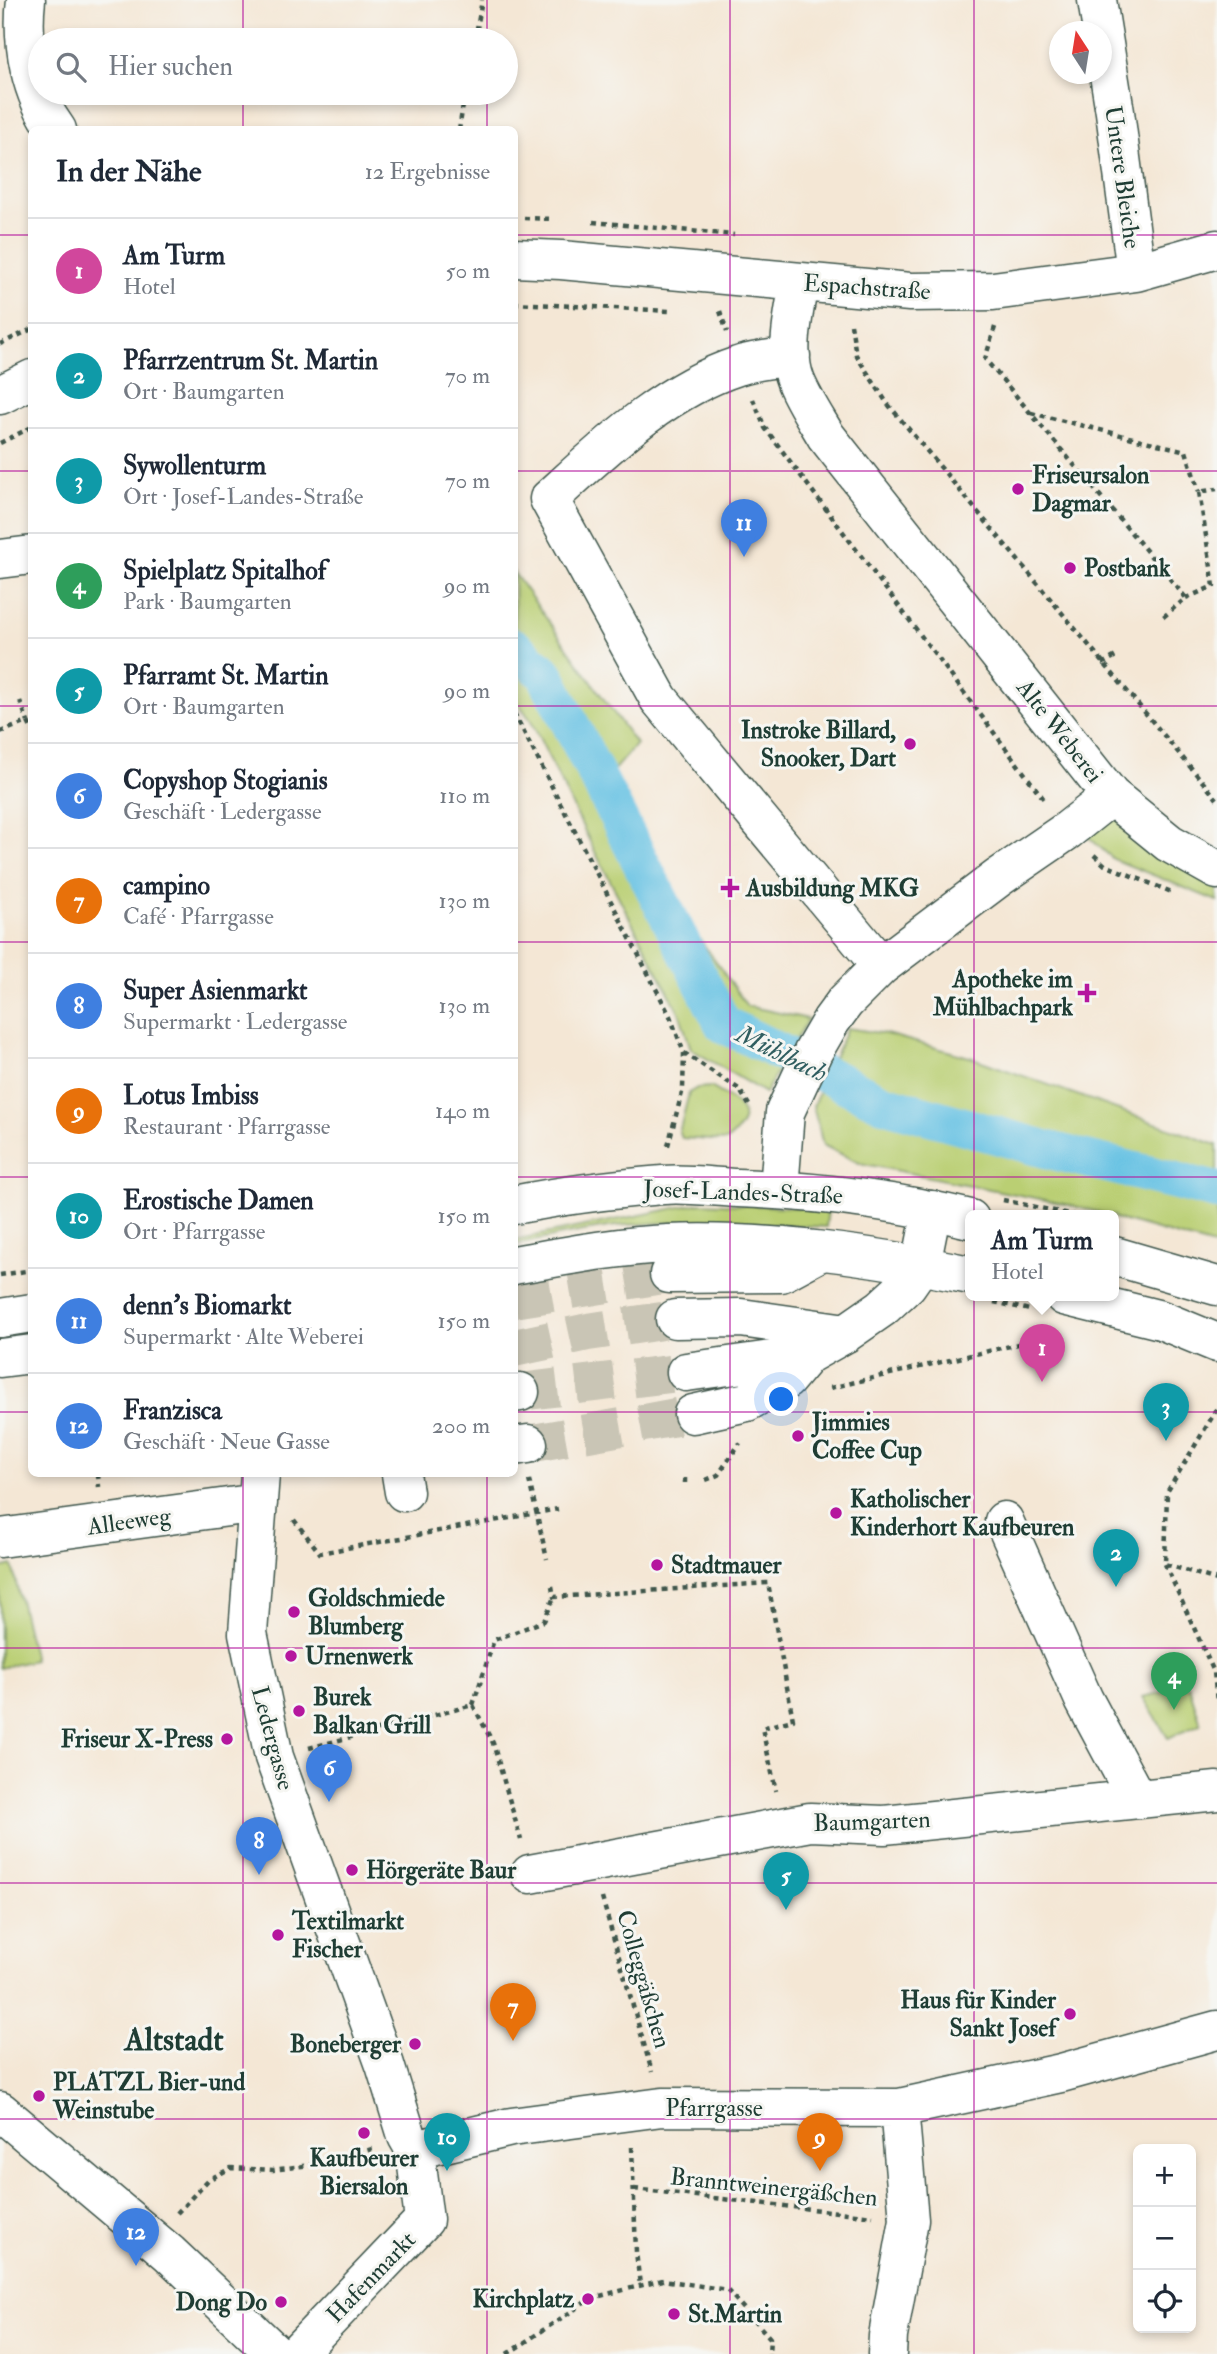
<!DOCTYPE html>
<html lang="de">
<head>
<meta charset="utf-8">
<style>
	:root { --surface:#fff; --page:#f6f6f7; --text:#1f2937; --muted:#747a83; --line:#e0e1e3; --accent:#0f766e }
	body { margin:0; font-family:"IM FELL Double Pica",serif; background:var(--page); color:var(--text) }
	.controls { position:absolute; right:21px; bottom:21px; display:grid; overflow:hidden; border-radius:10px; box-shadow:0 4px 10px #0003 }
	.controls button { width:63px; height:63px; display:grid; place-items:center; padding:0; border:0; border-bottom:2px solid var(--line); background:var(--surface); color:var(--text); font:35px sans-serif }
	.compass { position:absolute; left:1049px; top:21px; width:63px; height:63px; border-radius:50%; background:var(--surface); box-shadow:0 4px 10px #0003; rotate:348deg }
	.you { position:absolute; left:782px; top:1400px; width:24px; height:24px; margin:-18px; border:5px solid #fff; border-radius:50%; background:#1a73e8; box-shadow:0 0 0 10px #1a73e833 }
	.badge { display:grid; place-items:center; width:46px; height:46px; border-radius:50%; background:var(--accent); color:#fff; font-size:23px; font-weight:700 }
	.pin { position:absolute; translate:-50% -58px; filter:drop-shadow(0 2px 4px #0008) }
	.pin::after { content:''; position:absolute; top:37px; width:24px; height:21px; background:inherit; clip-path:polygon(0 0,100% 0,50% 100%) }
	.popup { position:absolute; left:965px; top:1210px; width:154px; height:91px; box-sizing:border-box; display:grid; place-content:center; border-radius:10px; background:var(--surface); filter:drop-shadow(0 2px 5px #0005); font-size:23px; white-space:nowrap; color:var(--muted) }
	.popup b { font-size:26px; color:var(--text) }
	.popup::after { content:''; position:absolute; left:50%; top:100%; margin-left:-14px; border:14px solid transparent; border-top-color:var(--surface) }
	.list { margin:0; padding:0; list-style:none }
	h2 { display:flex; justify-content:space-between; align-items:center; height:91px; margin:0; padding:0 28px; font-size:30px }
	h2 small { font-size:23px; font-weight:400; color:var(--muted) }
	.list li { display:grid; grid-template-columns:46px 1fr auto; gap:21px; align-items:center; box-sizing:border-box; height:105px; padding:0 28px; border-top:2px solid var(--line) }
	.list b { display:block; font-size:26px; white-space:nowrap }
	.list p { margin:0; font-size:23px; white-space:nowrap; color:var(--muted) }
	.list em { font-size:23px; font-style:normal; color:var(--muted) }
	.icon { flex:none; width:38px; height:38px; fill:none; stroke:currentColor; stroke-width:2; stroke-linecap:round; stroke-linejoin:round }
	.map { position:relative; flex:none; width:1217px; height:2354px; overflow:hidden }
	.search { position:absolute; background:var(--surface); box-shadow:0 4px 10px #0003; left:28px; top:28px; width:490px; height:77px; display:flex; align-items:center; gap:18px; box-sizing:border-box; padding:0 24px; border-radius:38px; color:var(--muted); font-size:26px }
	.panel { position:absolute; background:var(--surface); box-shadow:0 4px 10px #0003; left:28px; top:126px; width:490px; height:1351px; border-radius:10px }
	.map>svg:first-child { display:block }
</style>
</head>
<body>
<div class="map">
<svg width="1217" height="2354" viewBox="0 0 1217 2354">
	<rect width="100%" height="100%" fill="#f6f6f2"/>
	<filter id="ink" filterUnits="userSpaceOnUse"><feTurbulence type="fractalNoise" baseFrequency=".0143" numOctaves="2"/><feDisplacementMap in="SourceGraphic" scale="14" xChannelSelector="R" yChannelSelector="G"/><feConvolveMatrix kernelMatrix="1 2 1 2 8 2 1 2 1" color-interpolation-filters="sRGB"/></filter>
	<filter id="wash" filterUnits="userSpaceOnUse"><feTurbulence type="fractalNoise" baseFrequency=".00686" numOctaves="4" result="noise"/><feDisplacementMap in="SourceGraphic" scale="28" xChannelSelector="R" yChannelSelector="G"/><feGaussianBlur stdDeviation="1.57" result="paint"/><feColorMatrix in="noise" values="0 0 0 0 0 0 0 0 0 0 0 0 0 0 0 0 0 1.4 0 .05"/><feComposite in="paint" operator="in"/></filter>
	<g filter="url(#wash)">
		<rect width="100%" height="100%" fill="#f4e7d5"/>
		<!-- green -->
		<path fill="#bacf73" stroke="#6c8654" stroke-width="2" d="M 514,573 L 636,744 L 606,779 L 652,871 L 747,1006 L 808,1019 L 765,1093 L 691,1049 L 679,1012 L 594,850 L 530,719 L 515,699 Z
			M 1114,811 L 1217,879 L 1217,901 L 1113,859 L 1085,834 Z
			M 847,1028 L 886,1034 L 973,1058 L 1217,1145 L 1217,1247 L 1114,1218 L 1114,1216 L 1065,1204 L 859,1163 L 823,1145 L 813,1106 Z
			M 711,1087 C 737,1102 761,1115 726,1141 L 682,1138 L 679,1133 L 689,1093 L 697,1088 Z
			M 701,1203 L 828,1209 L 826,1227 C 765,1223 703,1220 642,1224 C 599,1226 557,1236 515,1245 L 514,1240 Z
			M 12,1565 L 34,1660 L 0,1668 L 0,1568 Z
			M 1189,1686 L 1201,1724 L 1168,1738 L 1143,1697 Z"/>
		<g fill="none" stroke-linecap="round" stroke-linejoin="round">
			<!-- canal -->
			<path stroke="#65c1e3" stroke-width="38" d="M 514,647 L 545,674 L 723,1024 L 883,1103 L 1045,1149 L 1217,1191"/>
		</g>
	</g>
	<g filter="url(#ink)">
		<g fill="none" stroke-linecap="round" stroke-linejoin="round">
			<!-- minor-tunnel -->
			<path stroke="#c9c5b5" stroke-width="38" stroke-dasharray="38 19" stroke-linecap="butt" d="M 514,1299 L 669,1274
				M 514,1348 L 588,1332 L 675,1319
				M 520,1392 L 686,1372
				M 528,1444 L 693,1414"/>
			<defs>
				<path id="minor" d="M 26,0 C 21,43 30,94 57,130
					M 1097,0 L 1115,112 L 1136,272
					M 514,258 L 561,260 L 910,292 L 993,291 L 1136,272 L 1217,249
					M 799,283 C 794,313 784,353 796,382 C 804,401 816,419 826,436 L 1111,796 L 1169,843 L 1217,870
					M 791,356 C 774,359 755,360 738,366 C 664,390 605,448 549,499 L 659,699 L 881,966
					M 0,395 L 32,379
					M 0,559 L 32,555
					M 779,1189 L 785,1112 L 813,1052 L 831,1021 L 845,1002 L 881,966 L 998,878 L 1068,830 L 1111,796
					M 669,1274 L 781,1273 L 820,1252
					M 675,1319 L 741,1318 L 846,1333
					M 686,1372 L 807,1355
					M 514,1393 L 520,1392
					M 693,1414 L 747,1402 L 786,1380 L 807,1355 L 846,1333 L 882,1308 L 907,1285 L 921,1265 L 932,1210
					M 514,1446 L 528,1444
					M 260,1474 L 248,1633 L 274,1757 L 385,2065 L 407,2136 L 415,2150 L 424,2220 L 296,2354
					M 401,1474 L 404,1492
					M 1004,1521 L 1084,1700 L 1137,1799
					M 0,1538 L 258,1503
					M 530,1874 L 810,1822 L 884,1825 L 1217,1791
					M 0,2111 L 169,2253 L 276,2354
					M 415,2150 L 511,2127 L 662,2107 L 899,2108 L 1061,2073 L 1217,2030
					M 887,2354 L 888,2336 L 909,2220 L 899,2108"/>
				<path id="major" d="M 514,1205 C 564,1195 613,1189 663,1185 C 687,1183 713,1187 738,1188 C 817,1191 893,1200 970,1219
					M 1114,1256 L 1217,1286
					M 514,1265 C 565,1256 617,1246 668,1244 C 769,1240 871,1255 970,1275
					M 1064,1296 L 1161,1320 L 1217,1343
					M 0,1318 L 32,1313
					M 0,1358 L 32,1354"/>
			</defs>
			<!-- minor casing -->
			<use href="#minor" stroke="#3f564c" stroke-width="41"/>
			<!-- major casing -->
			<use href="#major" stroke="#3f564c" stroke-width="41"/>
			<!-- path -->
			<path stroke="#3f564c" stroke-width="4.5" stroke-dasharray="5 5" stroke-linecap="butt" d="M 475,40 L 482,0
				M 459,130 L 465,93
				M 524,218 L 553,219
				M 593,222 L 734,235
				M 514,303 L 671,311
				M 720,311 L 727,332
				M 851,324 L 856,355 L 887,403 L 1217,799
				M 995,327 L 985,359 L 1186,598 L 1162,618
				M 0,344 L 32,329
				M 753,399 L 765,428 L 1046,802
				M 1031,413 L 1186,451 L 1199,492
				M 0,443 L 32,427
				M 1186,598 L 1214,586 L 1199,492 L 1217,489
				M 1102,664 L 1116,656
				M 20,701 L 28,722
				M 514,713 L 670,1016 L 684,1053 L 683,1089 L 667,1149
				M 0,732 L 28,722 L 32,730
				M 1094,855 L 1105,865 L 1174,893
				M 684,1053 L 739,1089 L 749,1105
				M 1003,1200 L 1078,1216
				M 0,1275 L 32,1270
				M 994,1302 L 1030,1310
				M 830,1388 L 1057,1335
				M 1217,1409 L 1167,1492 L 1165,1564 L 1217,1580
				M 98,1474 L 99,1487
				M 685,1478 L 685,1484
				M 529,1480 L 547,1559
				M 706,1480 L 718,1475 L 740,1443
				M 294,1520 L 320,1553 L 558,1509
				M 1165,1564 L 1214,1672 L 1217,1702
				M 552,1586 L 554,1597 L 768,1583 L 793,1720 L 762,1728 L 776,1791
				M 473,1705 L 494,1640 L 544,1621 L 554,1597
				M 309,1748 L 473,1705 L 493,1743 L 521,1840
				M 602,1898 L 652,2072
				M 632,2147 L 636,2252 L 640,2285
				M 634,2189 L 873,2216
				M 177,2213 L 208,2180 L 231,2168 L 273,2170 L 324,2163 L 372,2149
				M 507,2354 L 592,2298 L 663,2280 L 727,2290 L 770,2338 L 769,2354"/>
			<!-- minor -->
			<use href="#minor" stroke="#fff" stroke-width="38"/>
			<!-- major -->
			<use href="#major" stroke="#fff" stroke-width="38"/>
		</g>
	</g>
	<!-- grid -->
	<path fill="none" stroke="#b5179e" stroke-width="2" stroke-opacity="0.55" d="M 243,0 L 243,40M 487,0 L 487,40M 730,0 L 730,2354M 974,0 L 974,2354M 243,93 L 243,130M 487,93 L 487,130M 0,235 L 32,235M 514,235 L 1217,235M 0,471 L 32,471M 514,471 L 1217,471M 0,706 L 32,706M 514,706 L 1217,706M 0,942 L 32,942M 514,942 L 1217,942M 0,1177 L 32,1177M 514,1177 L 1217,1177M 0,1412 L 32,1412M 514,1412 L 1217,1412M 243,1474 L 243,2354M 487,1474 L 487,2354M 0,1648 L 1217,1648M 0,1883 L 1217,1883M 0,2119 L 1217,2119"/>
	<!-- markers -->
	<g fill="#b5179e" stroke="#f6f6f2" stroke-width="2.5">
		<circle cx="1018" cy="489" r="7"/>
		<circle cx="1070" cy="568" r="7"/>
		<circle cx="910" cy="744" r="7"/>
		<path d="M726.5 877.5h7v7h7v7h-7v7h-7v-7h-7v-7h7z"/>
		<path d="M1083.5 982.5h7v7h7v7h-7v7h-7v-7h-7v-7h7z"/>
		<circle cx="798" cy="1436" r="7"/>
		<circle cx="836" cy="1513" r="7"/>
		<circle cx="657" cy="1565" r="7"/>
		<circle cx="294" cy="1612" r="7"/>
		<circle cx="291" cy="1656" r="7"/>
		<circle cx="299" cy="1711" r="7"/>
		<circle cx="227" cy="1739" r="7"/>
		<circle cx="352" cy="1870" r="7"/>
		<circle cx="278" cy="1935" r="7"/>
		<circle cx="1070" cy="2014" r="7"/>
		<circle cx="415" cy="2044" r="7"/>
		<circle cx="39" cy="2096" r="7"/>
		<circle cx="364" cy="2133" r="7"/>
		<circle cx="588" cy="2299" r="7"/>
		<circle cx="281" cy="2302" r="7"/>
		<circle cx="674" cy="2314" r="7"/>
	</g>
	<g text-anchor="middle" stroke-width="6" stroke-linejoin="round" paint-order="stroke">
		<!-- street labels -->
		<g font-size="24" fill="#1f3d34" stroke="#f6f6f2">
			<text transform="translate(1123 177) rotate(82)" y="8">Untere Bleiche</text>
			<text transform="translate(867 287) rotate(4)" y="8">Espachstraße</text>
			<text transform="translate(1060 731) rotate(52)" y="8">Alte Weberei</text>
			<text transform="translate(743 1192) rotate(2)" y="8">Josef-Landes-Straße</text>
			<text transform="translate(129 1521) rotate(-8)" y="8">Alleeweg</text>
			<text transform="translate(273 1738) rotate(75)" y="8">Ledergasse</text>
			<text transform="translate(872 1821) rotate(-2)" y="8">Baumgarten</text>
			<text transform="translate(644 1979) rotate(74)" y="8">Colleggäßchen</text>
			<text x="714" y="2116">Pfarrgasse</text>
			<text transform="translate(774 2187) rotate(6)" y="8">Branntweinergäßchen</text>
			<text transform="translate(371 2277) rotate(-46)" y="8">Hafenmarkt</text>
		</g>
		<!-- poi labels -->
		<g font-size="24" font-weight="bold" fill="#1f3d34" stroke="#f6f6f2" text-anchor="start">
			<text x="1032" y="483">Friseursalon<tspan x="1032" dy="28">Dagmar</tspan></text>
			<text x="1084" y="576">Postbank</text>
			<text x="896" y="738" text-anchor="end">Instroke Billard,<tspan x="896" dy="28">Snooker, Dart</tspan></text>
			<text x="746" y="896">Ausbildung MKG</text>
			<text x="1073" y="987" text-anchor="end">Apotheke im<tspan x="1073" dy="28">Mühlbachpark</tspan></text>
			<text x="812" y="1430">Jimmies<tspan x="812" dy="28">Coffee Cup</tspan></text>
			<text x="850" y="1507">Katholischer<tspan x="850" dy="28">Kinderhort Kaufbeuren</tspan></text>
			<text x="671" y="1573">Stadtmauer</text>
			<text x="308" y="1606">Goldschmiede<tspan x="308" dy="28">Blumberg</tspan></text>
			<text x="305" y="1664">Urnenwerk</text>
			<text x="313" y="1705">Burek<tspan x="313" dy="28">Balkan Grill</tspan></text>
			<text x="213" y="1747" text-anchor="end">Friseur X-Press</text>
			<text x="366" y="1878">Hörgeräte Baur</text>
			<text x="292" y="1929">Textilmarkt<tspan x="292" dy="28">Fischer</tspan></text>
			<text x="1056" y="2008" text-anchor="end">Haus für Kinder<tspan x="1056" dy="28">Sankt Josef</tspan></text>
			<text x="401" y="2052" text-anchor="end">Boneberger</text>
			<text x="53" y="2090">PLATZL Bier-und<tspan x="53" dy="28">Weinstube</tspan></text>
			<text x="364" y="2166" text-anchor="middle">Kaufbeurer<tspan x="364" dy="28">Biersalon</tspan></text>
			<text x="574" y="2307" text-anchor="end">Kirchplatz</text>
			<text x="267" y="2310" text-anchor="end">Dong Do</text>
			<text x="688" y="2322">St.Martin</text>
		</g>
		<!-- water labels -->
		<g font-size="26" font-style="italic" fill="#305e60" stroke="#f6f6f2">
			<text transform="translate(782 1053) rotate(26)" y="9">Mühlbach</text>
		</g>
		<!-- district labels -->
		<g font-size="32" font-weight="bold" fill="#1f3d34" stroke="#f6f6f2">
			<text x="174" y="2050">Altstadt</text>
		</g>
	</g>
</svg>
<div class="controls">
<button>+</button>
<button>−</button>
<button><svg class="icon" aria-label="locate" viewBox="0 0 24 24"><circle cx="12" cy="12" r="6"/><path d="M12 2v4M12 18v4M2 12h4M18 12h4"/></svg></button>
</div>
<svg class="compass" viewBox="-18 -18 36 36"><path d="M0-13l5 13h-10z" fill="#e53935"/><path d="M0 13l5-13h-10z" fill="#747a83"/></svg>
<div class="you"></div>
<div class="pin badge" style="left:1042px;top:1382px;background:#d1479c">1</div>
<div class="popup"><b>Am Turm</b>Hotel</div>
<div class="pin badge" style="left:1116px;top:1587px;background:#0f9aa8">2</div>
<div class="pin badge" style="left:1166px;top:1441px;background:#0f9aa8">3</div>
<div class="pin badge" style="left:1174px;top:1710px;background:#2e9e5b">4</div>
<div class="pin badge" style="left:786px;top:1910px;background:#0f9aa8">5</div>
<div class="pin badge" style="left:329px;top:1802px;background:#3f7fe0">6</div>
<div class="pin badge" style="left:513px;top:2041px;background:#e8710a">7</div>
<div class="pin badge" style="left:259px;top:1875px;background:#3f7fe0">8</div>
<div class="pin badge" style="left:820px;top:2171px;background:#e8710a">9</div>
<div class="pin badge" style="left:447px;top:2171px;background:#0f9aa8">10</div>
<div class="pin badge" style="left:744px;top:557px;background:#3f7fe0">11</div>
<div class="pin badge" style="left:136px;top:2266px;background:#3f7fe0">12</div>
<div class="search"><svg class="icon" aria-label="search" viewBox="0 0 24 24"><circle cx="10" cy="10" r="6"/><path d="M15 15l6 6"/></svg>Hier suchen</div>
<section class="panel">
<h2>In der Nähe<small>12 Ergebnisse</small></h2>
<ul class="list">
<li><span class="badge" style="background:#d1479c">1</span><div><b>Am Turm</b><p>Hotel</p></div><em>50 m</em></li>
<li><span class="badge" style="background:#0f9aa8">2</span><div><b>Pfarrzentrum St. Martin</b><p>Ort · Baumgarten</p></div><em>70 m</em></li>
<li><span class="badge" style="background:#0f9aa8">3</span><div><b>Sywollenturm</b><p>Ort · Josef-Landes-Straße</p></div><em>70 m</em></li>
<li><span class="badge" style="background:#2e9e5b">4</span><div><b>Spielplatz Spitalhof</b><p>Park · Baumgarten</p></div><em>90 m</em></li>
<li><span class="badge" style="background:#0f9aa8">5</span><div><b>Pfarramt St. Martin</b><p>Ort · Baumgarten</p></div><em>90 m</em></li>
<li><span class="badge" style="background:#3f7fe0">6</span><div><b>Copyshop Stogianis</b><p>Geschäft · Ledergasse</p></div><em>110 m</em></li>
<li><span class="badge" style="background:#e8710a">7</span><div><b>campino</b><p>Café · Pfarrgasse</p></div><em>130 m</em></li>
<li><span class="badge" style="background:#3f7fe0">8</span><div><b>Super Asienmarkt</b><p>Supermarkt · Ledergasse</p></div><em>130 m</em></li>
<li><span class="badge" style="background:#e8710a">9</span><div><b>Lotus Imbiss</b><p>Restaurant · Pfarrgasse</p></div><em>140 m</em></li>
<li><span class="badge" style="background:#0f9aa8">10</span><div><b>Erostische Damen</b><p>Ort · Pfarrgasse</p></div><em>150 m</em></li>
<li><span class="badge" style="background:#3f7fe0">11</span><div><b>denn's Biomarkt</b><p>Supermarkt · Alte Weberei</p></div><em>150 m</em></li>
<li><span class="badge" style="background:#3f7fe0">12</span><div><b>Franzisca</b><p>Geschäft · Neue Gasse</p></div><em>200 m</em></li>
</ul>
</section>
</div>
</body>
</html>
